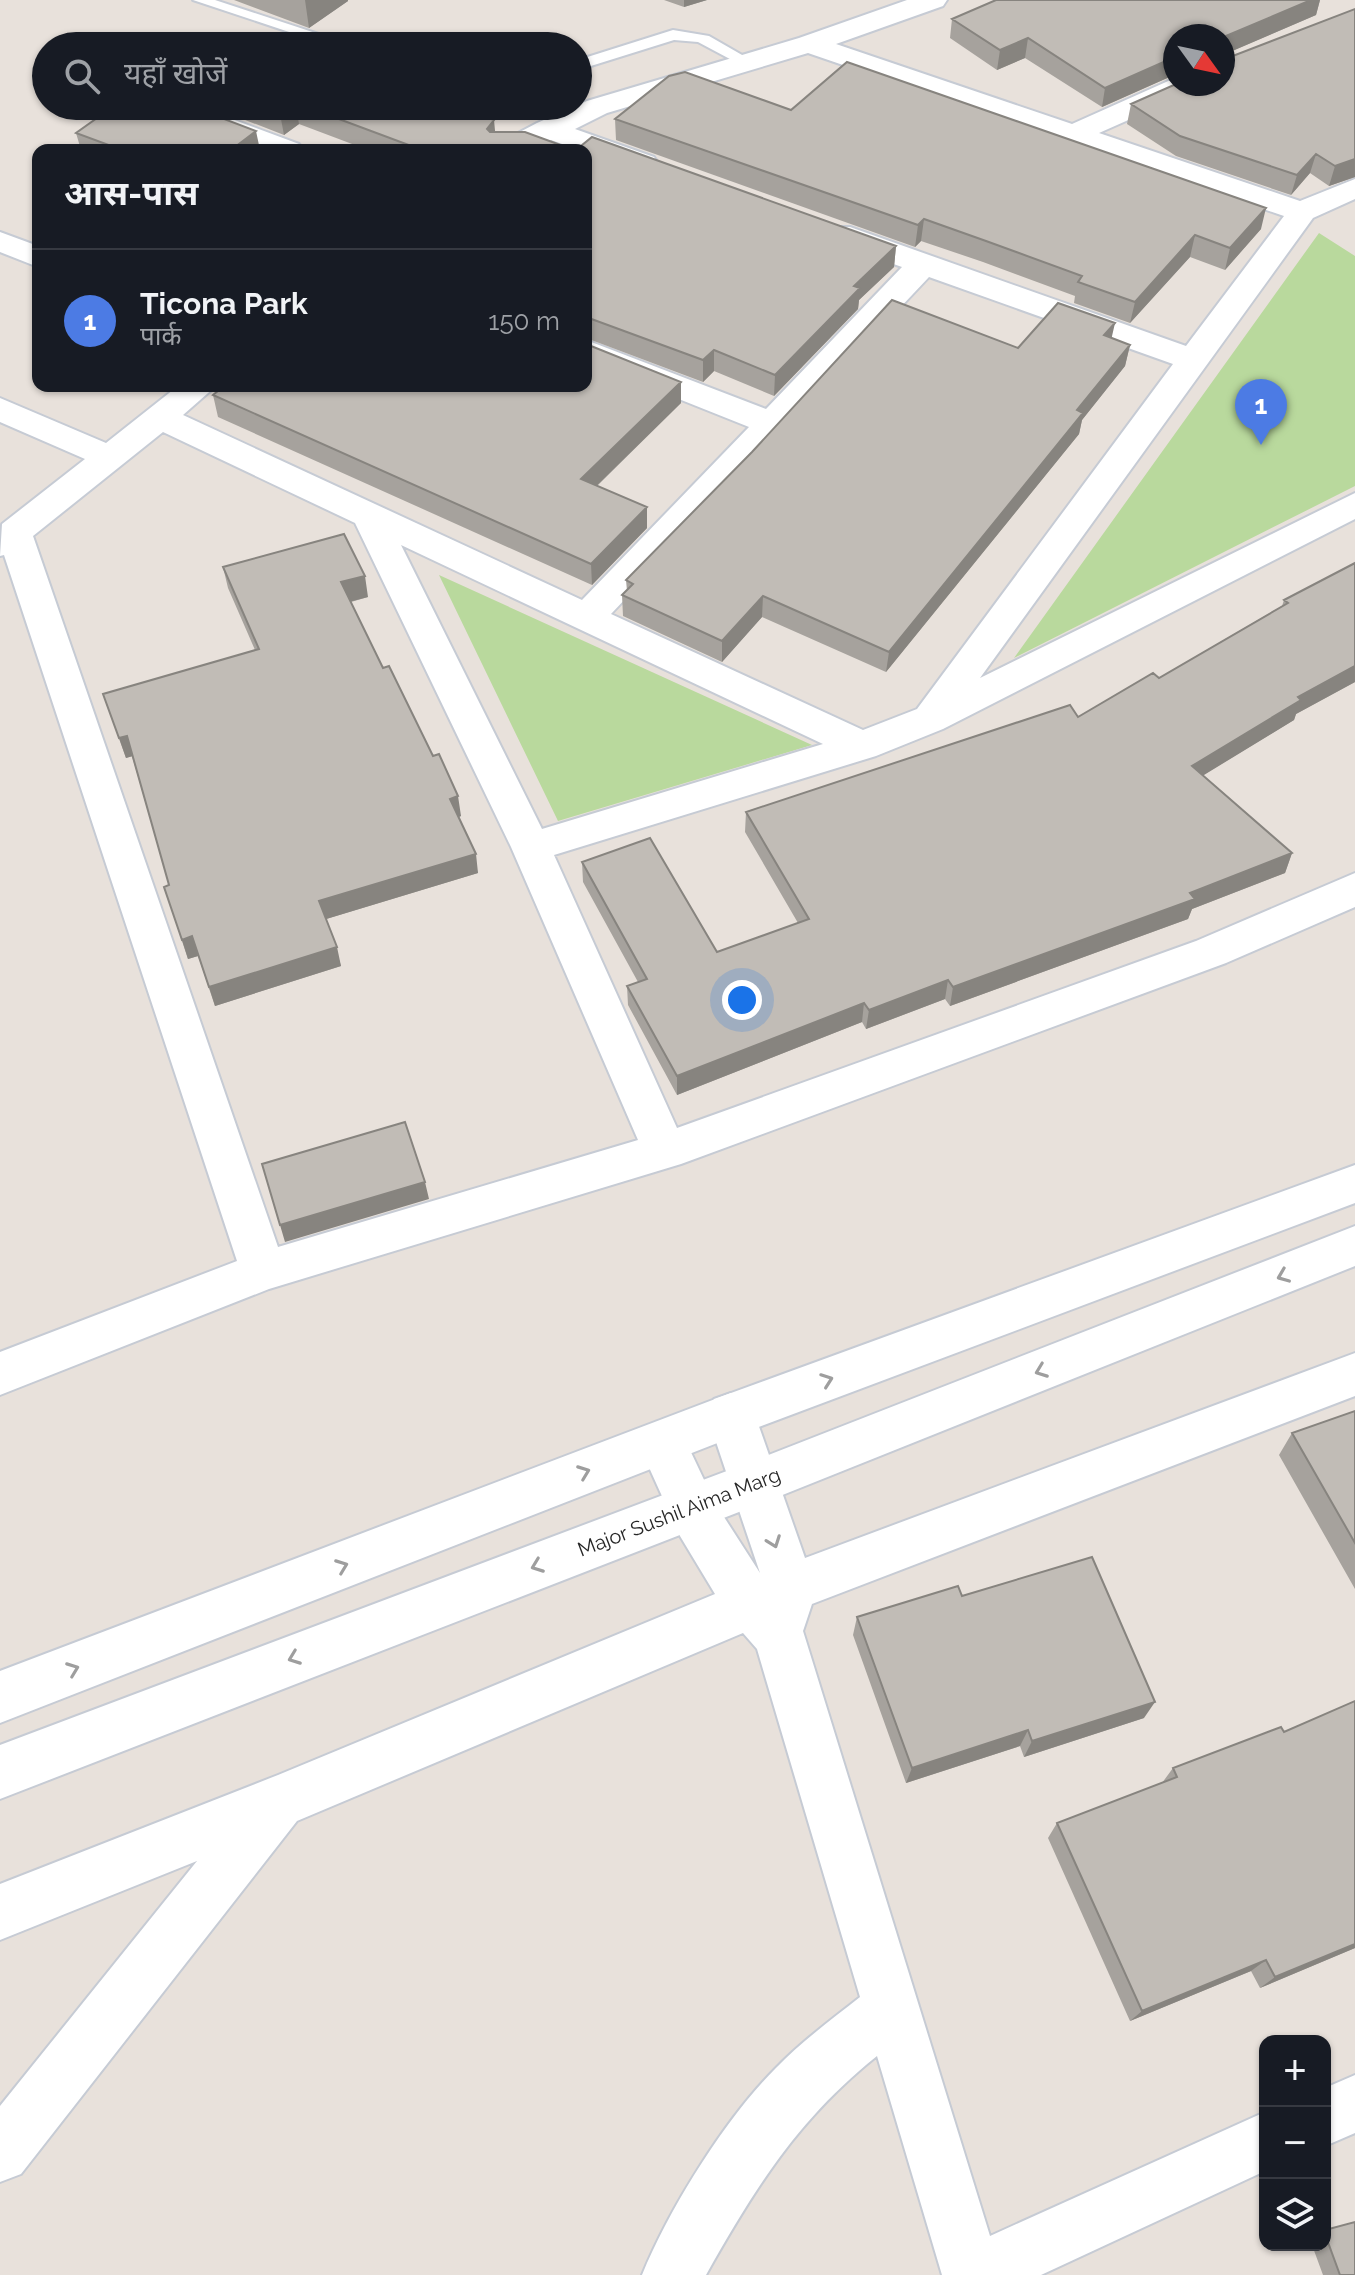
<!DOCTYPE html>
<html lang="hi">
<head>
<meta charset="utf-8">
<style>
	:root { --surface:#171b24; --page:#242831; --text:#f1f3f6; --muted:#9ea1a6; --line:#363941; --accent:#4c7be4 }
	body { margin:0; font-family:Raleway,"Noto Sans Devanagari",sans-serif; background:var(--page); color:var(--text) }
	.controls { position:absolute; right:24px; bottom:24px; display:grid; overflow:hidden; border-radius:16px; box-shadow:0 2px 6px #0004 }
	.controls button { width:72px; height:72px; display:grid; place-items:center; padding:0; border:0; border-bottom:2px solid var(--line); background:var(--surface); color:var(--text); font:40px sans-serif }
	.compass { position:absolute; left:1163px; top:24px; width:72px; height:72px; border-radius:50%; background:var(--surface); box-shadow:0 2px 6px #0004; rotate:123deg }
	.you { position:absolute; left:742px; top:1000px; width:28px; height:28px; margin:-20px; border:6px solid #fff; border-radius:50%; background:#1a73e8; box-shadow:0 0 0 12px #1a73e833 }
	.badge { display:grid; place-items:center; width:52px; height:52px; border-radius:50%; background:var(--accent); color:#fff; font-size:26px; font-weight:700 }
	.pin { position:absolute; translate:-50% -66px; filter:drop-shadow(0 2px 4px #0008) }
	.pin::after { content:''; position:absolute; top:42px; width:28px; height:24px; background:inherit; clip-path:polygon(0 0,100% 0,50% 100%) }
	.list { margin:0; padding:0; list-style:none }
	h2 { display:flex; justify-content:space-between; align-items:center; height:104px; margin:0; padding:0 32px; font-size:34px }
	h2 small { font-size:26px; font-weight:400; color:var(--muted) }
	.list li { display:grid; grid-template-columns:52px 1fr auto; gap:24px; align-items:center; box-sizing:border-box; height:144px; padding:0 32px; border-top:2px solid var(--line) }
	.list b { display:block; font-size:30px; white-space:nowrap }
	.list p { margin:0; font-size:26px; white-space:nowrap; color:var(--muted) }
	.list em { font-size:26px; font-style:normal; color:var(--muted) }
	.icon { flex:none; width:44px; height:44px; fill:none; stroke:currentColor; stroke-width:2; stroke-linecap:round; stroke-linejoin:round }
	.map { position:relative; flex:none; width:1355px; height:2275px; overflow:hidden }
	.search { position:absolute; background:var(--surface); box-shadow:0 2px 6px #0004; left:32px; top:32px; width:560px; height:88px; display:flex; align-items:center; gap:20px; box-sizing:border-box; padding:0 28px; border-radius:44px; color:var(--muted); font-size:30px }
	.panel { position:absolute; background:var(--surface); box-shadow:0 2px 6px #0004; left:32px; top:144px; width:560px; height:248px; border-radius:16px }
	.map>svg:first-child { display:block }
</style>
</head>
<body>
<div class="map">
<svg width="1355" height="2275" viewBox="0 0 1355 2275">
	<rect width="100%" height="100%" fill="#e8e1db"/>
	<!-- green -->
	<path fill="#b9d99d" d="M 1319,233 L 1355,256 L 1355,486 L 1014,658 Z
		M 439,575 L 812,745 L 558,821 Z"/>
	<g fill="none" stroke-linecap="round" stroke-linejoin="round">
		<defs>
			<path id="service" d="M 193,0 L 215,0 L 355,46 L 331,46 Z
				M 673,30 L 709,36 L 756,63 L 743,66 L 698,42 L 674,40 L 578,70 L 578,60 Z"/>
			<path id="minor" d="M 907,0 L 947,0 L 943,6 L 836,44 L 1072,124 L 1175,78 L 1175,84 L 1200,84 L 1196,90 L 1099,133 L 1300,201 L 1355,179 L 1355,199 L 1313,218 L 980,678 L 1355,493 L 1355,519 L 943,729 L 876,756 L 554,855 L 677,1128 L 1196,941 L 1355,873 L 1355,907 L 1226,963 L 681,1164 L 269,1289 L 0,1395 L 0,1352 L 237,1261 L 4,555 L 0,556 L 2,524 L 85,459 L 0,422 L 0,398 L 106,443 L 178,386 L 216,386 L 183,415 L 582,600 L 749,427 L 586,362 L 586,340 L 766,409 L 902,267 L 828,241 L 824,234 L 828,227 L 850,227 L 1186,346 L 1284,216 L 808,53 L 607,113 L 575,129 L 654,157 L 658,163 L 654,169 L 632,169 L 551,140 L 531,150 L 492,150 L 497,144 L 537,123 L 587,101 L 799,38 ZM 929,277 L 1173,364 L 917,709 L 863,730 L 611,614 ZM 163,432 L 355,523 L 511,847 L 638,1140 L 278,1247 L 33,536 ZM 401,545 L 823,744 L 542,829 Z
				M 202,108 L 299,144 L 304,150 L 262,150 L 192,123 L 187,117 L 192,111 Z
				M 0,232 L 38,246 L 38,267 L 0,252 Z
				M 1355,1353 L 1355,1396 L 812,1604 L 803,1631 L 990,2236 L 1265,2112 L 1265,2171 L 1041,2275 L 942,2275 L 877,2056 C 798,2119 755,2188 706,2275 L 642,2275 C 669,2209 725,2119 775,2069 C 801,2042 831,2020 860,1997 L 757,1649 L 743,1633 L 297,1821 L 21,2174 L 0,2182 L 0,2106 L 197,1861 L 0,1940 L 0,1884 L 278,1775 L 715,1594 L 680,1536 L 638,1443 L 645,1427 L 662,1421 L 679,1427 L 715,1503 L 760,1573 L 707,1415 L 714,1399 L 731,1393 L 748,1399 L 755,1415 L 805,1558 Z
				M 1355,2075 L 1355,2133 L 1325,2146 L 1325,2088 Z"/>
			<path id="tertiary" d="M 1355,1165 L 1355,1203 L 743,1433 L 0,1723 L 0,1671 L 731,1393 Z
				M 1355,1226 L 1355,1266 L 770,1500 L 0,1799 L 0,1745 L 748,1463 Z"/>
		</defs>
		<!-- service casing -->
		<use href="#service" stroke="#c6cbd4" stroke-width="4"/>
		<!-- minor casing -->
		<use href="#minor" stroke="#c6cbd4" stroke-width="4"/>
		<!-- tertiary casing -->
		<use href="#tertiary" stroke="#c6cbd4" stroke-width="4"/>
		<!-- service -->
		<use href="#service" fill="#fff" fill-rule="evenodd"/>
		<!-- minor -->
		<use href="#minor" fill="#fff" fill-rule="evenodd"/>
		<!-- tertiary -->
		<use href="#tertiary" fill="#fff" fill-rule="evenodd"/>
	</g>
	<!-- wall -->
	<path fill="#a6a29d" d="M 234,0 L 348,0 L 348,1 L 309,28 Z
		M 664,0 L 707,0 L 684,7 Z
		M 1320,0 L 1316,15 L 1225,54 L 1225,59 L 1355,177 L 1329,186 L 1310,173 L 1291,195 L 1176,156 L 1127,124 L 1131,104 L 1223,84 L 1223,36 L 1175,36 L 1175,77 L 1174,75 L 1102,107 L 1025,58 L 997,70 L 950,38 L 952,19 Z
		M 216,106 L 457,106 L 495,132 L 574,150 L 368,150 L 299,124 L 284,135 L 217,109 Z
		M 791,110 L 1261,229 L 1225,270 L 1190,257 L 1130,323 L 1074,303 L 1075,296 L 983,262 L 921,241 L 915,247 L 616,140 L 615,119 Z
		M 180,111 L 260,150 L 81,150 L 76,133 Z
		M 586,150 L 896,246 L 894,267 L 859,300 L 858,309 L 774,396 L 714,371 L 703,382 L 586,338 Z
		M 1112,338 L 1130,345 L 1125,366 L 1082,420 L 1079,434 L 886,672 L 762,617 L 722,662 L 623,616 L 622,595 L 627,591 L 626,580 L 1018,348 Z
		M 681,382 L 681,403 L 597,486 L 647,507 L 647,528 L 592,585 L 218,417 L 213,395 Z
		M 1355,563 L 1355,682 L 1296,714 L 1294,720 L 1203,775 L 1292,853 L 1285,873 L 1192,909 L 1188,919 L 950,1006 L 945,999 L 866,1029 L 862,1022 L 677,1095 L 628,1005 L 627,986 L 638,982 L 583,882 L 582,862 L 717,952 L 798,923 L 745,832 L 746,812 L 1078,717 L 1159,678 L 1282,606 L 1284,600 Z
		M 223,567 L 368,597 L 351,602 L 383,668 L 461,816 L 459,817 L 478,873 L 326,919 L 341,966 L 215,1006 L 198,956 L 188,959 L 164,887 L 169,885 L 132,756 L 126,758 L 103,694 L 255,650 L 228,588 Z
		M 1355,1411 L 1355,1589 L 1279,1455 L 1292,1433 Z
		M 962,1596 L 1144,1718 L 1024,1757 L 1020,1746 L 906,1783 L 853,1635 L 857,1617 Z
		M 1355,1701 L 1355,1948 L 1260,1988 L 1251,1971 L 1130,2021 L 1048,1838 L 1057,1823 L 1162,1783 L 1173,1768 L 1284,1732 Z
		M 1325,2230 L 1355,2275 L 1323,2275 L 1312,2245 L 1325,2245 Z"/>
	<!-- shaded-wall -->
	<path fill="#87847f" d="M 305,0 L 348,0 L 348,1 L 309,28 Z
		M 684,0 L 707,0 L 684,7 Z
		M 1311,0 L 1320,0 L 1316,15 L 1223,55 L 1226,36 Z
		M 1028,38 L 1025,58 L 997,70 L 1000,50 Z
		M 1175,57 L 1174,75 L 1102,107 L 1105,88 Z
		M 291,106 L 296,106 L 299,124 L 284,135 L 280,114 Z
		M 494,120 L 496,141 L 487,129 Z
		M 256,131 L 260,150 L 231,150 Z
		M 1316,154 L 1310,173 L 1291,195 L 1297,175 Z
		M 1355,159 L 1355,177 L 1329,186 L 1335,166 Z
		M 1266,208 L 1261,229 L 1225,270 L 1230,248 Z
		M 924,219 L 921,241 L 915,247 L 918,225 Z
		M 1195,235 L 1190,257 L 1130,323 L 1135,302 Z
		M 896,246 L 894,267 L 859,300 L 858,309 L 774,396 L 775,375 L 854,286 Z
		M 1115,323 L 1110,345 L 1104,335 Z
		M 1130,345 L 1125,366 L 1082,420 L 1079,434 L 886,672 L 889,652 L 1077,410 Z
		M 714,350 L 714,371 L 703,382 L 703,360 Z
		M 681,382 L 681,403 L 582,500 L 581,479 Z
		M 647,507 L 647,528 L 592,585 L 591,564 Z
		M 365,576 L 368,597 L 345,603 L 341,582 Z
		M 763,596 L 762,617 L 722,662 L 722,641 Z
		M 1355,666 L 1355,682 L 1296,714 L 1294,720 L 1186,786 L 1192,766 L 1298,697 Z
		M 127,736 L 133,756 L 126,758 L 119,738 Z
		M 458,796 L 461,816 L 453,819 L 450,799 Z
		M 1292,853 L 1285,873 L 1192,909 L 1188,919 L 950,1006 L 953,987 L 1190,893 Z
		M 476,854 L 478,873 L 323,920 L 319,901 Z
		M 192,936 L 198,956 L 188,959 L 182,940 Z
		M 337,947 L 341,966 L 215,1006 L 209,987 Z
		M 948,980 L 945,999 L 866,1029 L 869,1010 Z
		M 864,1003 L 862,1022 L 677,1095 L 677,1076 Z
		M 425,1182 L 429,1199 L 285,1242 L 280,1225 Z
		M 1155,1702 L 1144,1718 L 1024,1757 L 1032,1741 Z
		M 1028,1730 L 1020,1746 L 906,1783 L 912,1768 Z
		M 1355,1944 L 1355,1948 L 1260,1988 L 1275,1977 Z
		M 1266,1960 L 1251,1971 L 1130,2021 L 1142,2011 Z"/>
	<!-- building -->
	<path fill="#c1bcb6" stroke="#87847f" stroke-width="2" d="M 996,0 L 1311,0 L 1226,36 L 1225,59 L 1355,9 L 1355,159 L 1335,166 L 1316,154 L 1297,175 L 1180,136 L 1131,104 L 1176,84 L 1223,84 L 1223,36 L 1175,36 L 1175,57 L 1105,88 L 1028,38 L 1000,50 L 952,19 Z
		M 281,39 L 299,46 L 271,46 Z
		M 847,62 L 1266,208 L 1230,248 L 1195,235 L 1135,302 L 1078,282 L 1082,276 L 986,241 L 924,219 L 918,225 L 615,119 L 669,76 L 685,72 L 791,110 Z
		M 114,106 L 165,106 L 180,111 L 187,106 L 190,106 L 256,131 L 231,150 L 122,150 L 76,133 Z
		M 260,106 L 291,106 L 280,114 Z
		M 304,106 L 457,106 L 494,120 L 487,129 L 490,132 L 525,132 L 574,150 L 422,150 Z
		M 592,137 L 896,246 L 854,286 L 860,288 L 775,375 L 714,350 L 703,360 L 586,317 L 586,150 L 576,150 Z
		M 892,300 L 1018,348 L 1058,303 L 1115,323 L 1104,335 L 1130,345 L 1077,410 L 1083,413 L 889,652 L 763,596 L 722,641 L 622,595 L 633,584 L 626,580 L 752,452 Z
		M 586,344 L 681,382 L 581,479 L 647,507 L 591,564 L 213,395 L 224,386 L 586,386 Z
		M 344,534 L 365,576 L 341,582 L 383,668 L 389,666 L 433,756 L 439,754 L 458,796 L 450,799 L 476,854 L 319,901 L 337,947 L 209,987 L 192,936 L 182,940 L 164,887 L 169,885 L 127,736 L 119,738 L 103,694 L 259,649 L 223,567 Z
		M 1355,563 L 1355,666 L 1298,697 L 1301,700 L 1192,766 L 1292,853 L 1190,893 L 1195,899 L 953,987 L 948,980 L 869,1010 L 864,1003 L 677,1076 L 627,986 L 647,979 L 582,862 L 650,838 L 717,952 L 809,919 L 746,812 L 1070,705 L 1078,717 L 1153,673 L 1159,678 L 1288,603 L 1284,600 Z
		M 405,1122 L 425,1182 L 280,1225 L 262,1164 Z
		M 1355,1411 L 1355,1543 L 1292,1433 Z
		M 1092,1557 L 1155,1702 L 1032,1741 L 1028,1730 L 912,1768 L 857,1617 L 958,1586 L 962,1596 Z
		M 1355,1701 L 1355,1944 L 1275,1977 L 1266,1960 L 1142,2011 L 1057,1823 L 1177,1777 L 1173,1768 L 1281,1727 L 1284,1732 Z
		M 1355,2222 L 1355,2275 L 1340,2275 L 1325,2234 L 1325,2230 Z"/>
	<!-- one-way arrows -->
	<defs><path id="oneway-chevron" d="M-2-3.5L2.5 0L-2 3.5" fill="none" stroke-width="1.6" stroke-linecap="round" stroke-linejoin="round" transform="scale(2)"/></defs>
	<g stroke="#9e9e9e">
		<use href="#oneway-chevron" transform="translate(1283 1276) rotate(158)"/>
		<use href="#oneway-chevron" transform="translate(1041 1371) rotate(159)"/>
		<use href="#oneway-chevron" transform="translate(827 1380) rotate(-20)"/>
		<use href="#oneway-chevron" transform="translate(584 1472) rotate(-21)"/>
		<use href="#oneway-chevron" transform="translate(774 1542) rotate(70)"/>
		<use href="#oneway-chevron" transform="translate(342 1566) rotate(-21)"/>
		<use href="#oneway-chevron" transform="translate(537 1566) rotate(159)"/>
		<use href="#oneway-chevron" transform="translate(294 1658) rotate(159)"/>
		<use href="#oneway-chevron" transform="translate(73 1669) rotate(-21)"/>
	</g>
	<g text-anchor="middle" stroke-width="8" stroke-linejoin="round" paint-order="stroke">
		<!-- street labels -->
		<g font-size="20" fill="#272727" stroke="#fff">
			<text transform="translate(679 1512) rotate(-21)" y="7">Major Sushil Aima Marg</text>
		</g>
	</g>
</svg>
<div class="controls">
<button>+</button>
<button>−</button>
<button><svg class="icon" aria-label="layers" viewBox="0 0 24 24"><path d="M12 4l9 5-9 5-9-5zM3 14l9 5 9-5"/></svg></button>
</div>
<svg class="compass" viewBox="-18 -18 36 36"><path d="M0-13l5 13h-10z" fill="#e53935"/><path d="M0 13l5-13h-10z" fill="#9ea1a6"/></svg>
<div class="you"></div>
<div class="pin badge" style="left:1261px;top:445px">1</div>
<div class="search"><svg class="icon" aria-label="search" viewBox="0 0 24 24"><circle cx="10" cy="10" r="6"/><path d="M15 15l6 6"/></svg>यहाँ खोजें</div>
<section class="panel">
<h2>आस-पास<small></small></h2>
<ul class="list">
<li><span class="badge">1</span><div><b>Ticona Park</b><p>पार्क</p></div><em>150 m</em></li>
</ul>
</section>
</div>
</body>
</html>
